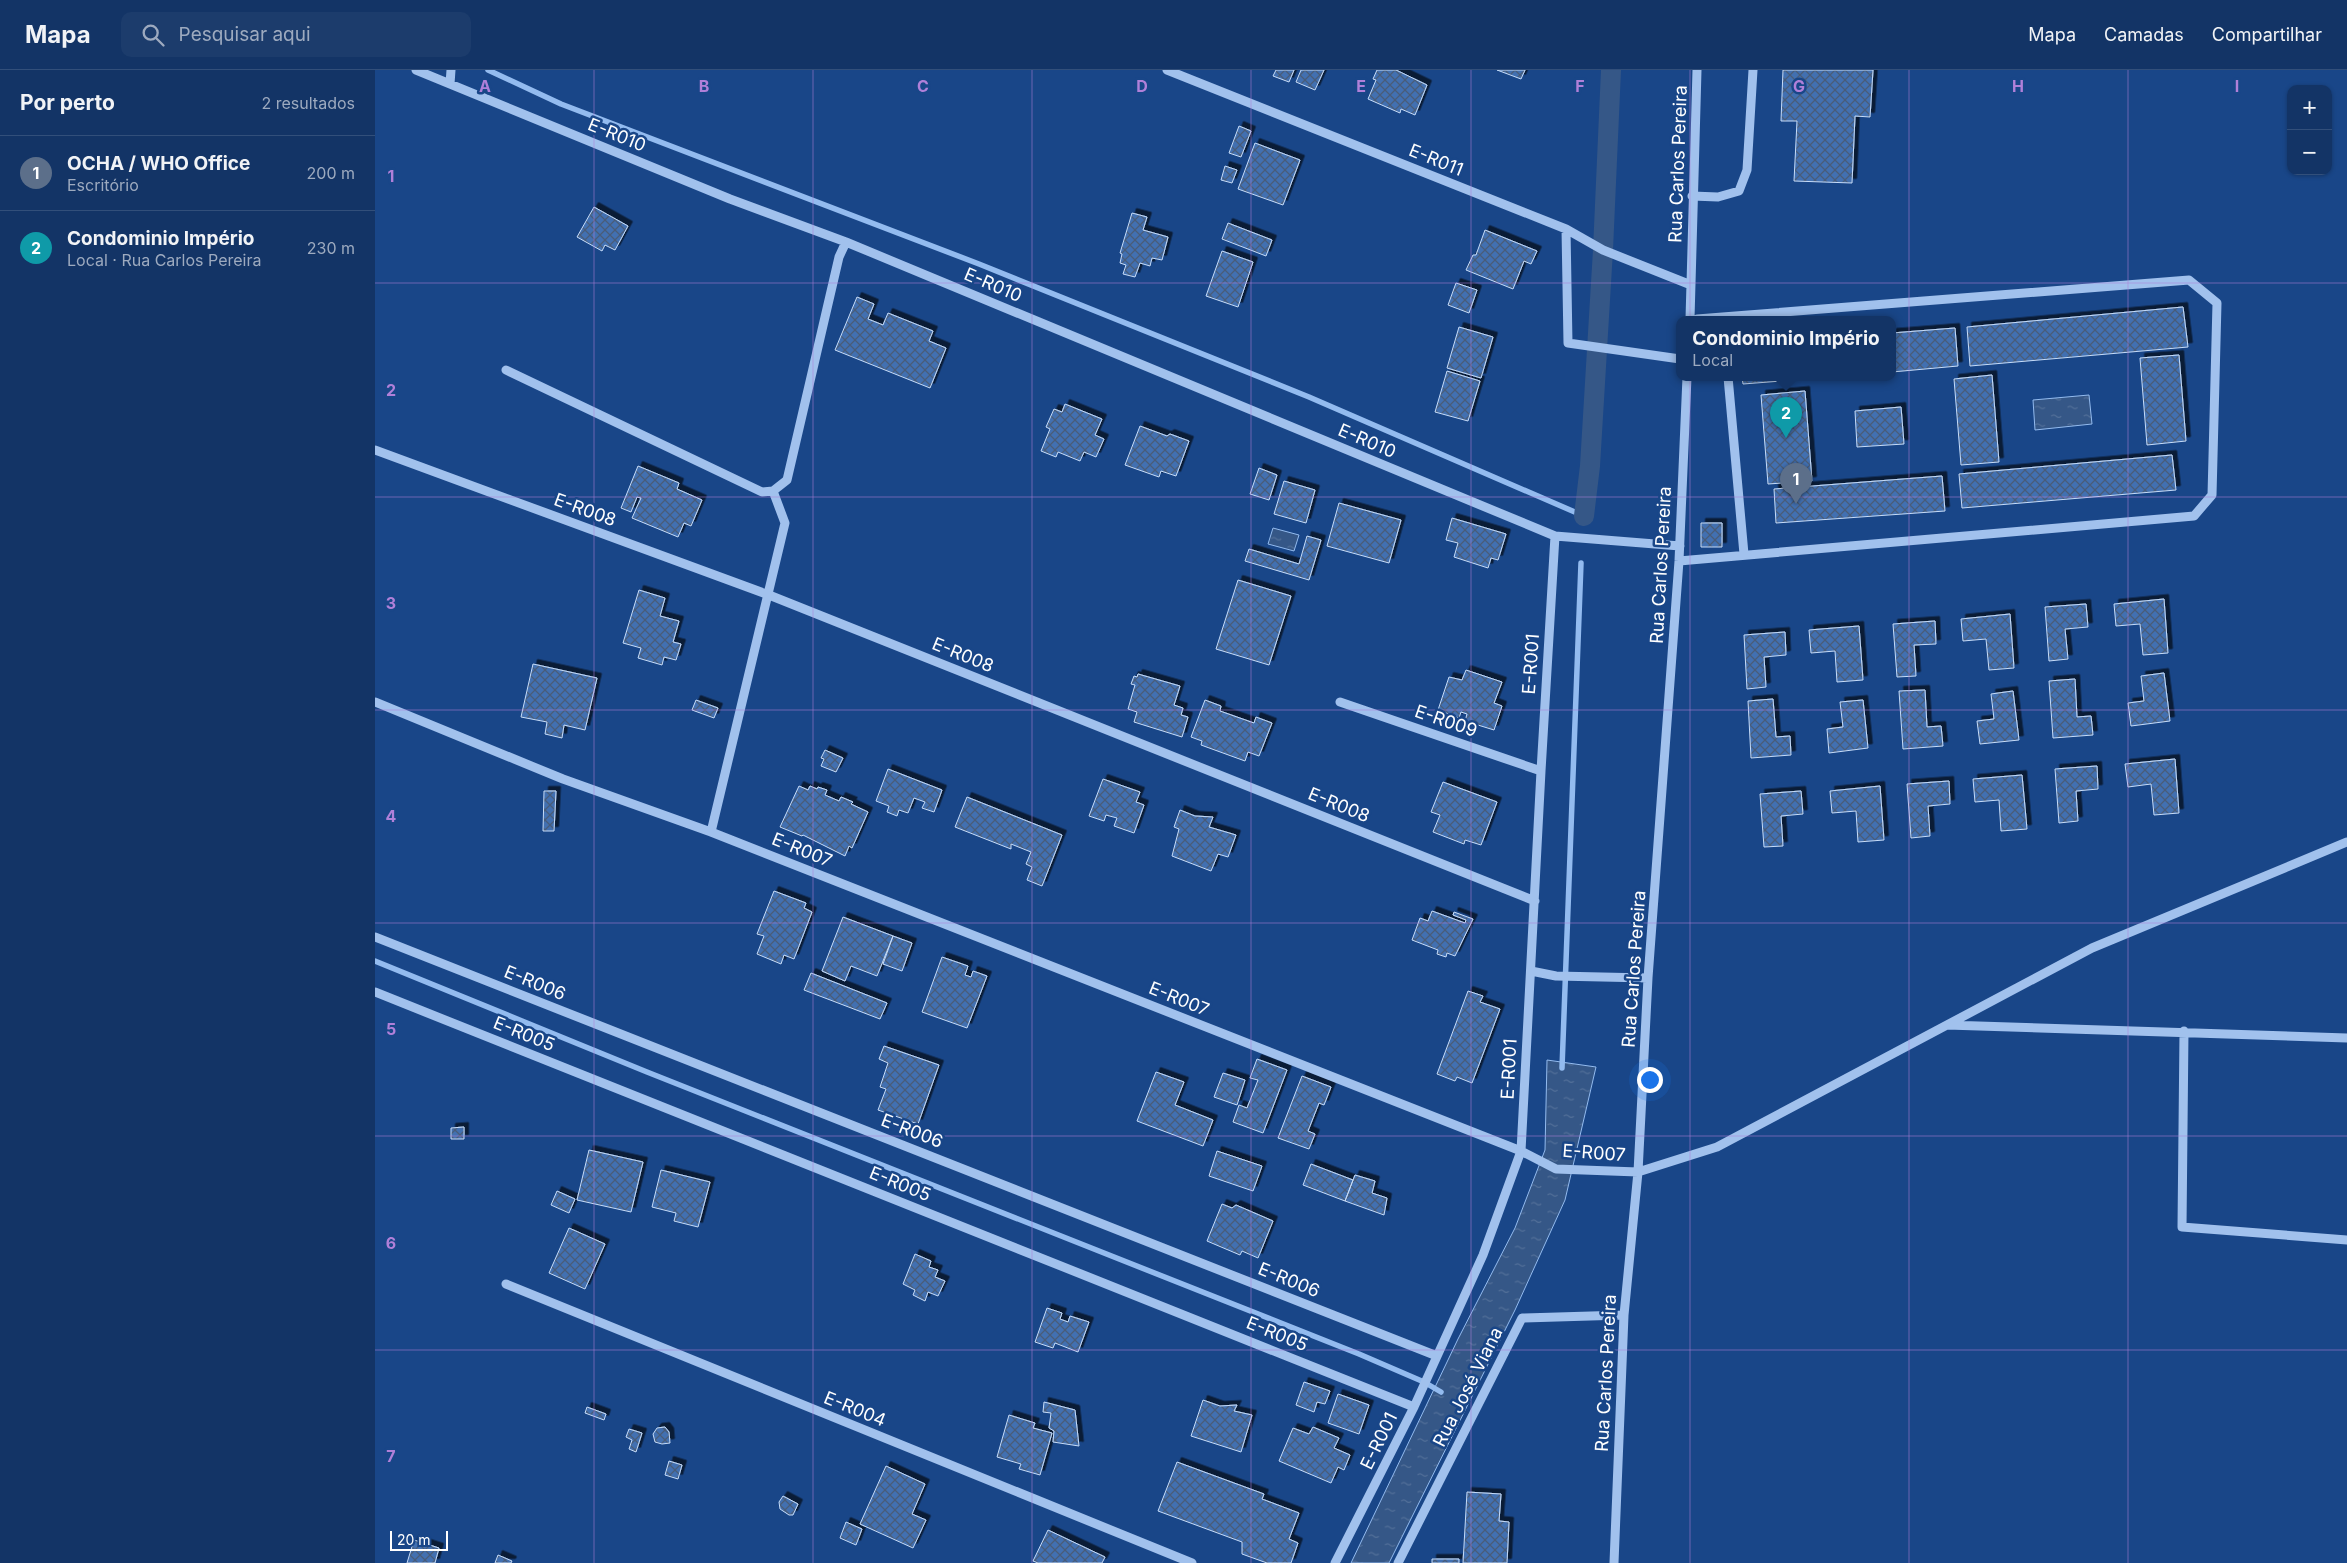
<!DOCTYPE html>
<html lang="pt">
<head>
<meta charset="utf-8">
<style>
	:root { --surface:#133466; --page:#1c3c6c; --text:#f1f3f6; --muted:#9daabf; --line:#324f7a; --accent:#ea580c }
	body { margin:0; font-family:Inter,sans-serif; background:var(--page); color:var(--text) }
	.controls { position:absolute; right:15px; top:15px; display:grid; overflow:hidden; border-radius:10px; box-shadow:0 1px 4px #0004 }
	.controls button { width:45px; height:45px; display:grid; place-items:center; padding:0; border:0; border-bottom:1px solid var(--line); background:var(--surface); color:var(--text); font:25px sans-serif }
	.scale { position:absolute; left:15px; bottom:12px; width:58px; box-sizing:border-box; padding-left:5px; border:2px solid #fff; border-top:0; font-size:14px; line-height:18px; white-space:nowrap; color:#fff; -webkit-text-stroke:4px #194688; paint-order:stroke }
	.you { position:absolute; left:1274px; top:1009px; width:18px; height:18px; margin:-12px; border:4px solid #fff; border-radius:50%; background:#1a73e8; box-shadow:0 0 0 8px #1a73e833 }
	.badge { display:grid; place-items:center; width:32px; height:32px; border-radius:50%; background:var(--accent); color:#fff; font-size:16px; font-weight:700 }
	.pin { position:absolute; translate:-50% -41px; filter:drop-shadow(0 1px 2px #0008) }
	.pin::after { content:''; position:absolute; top:26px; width:18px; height:15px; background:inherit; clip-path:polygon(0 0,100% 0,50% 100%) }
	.popup { position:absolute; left:1301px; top:246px; width:220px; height:65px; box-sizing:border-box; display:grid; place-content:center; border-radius:10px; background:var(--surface); filter:drop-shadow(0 1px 4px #0005); font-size:16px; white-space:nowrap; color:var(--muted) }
	.popup b { font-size:19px; color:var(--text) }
	.popup::after { content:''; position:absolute; left:50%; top:100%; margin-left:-10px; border:10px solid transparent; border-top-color:var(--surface) }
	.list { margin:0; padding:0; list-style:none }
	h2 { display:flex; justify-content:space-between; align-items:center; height:65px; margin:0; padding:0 20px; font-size:21px }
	h2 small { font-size:16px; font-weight:400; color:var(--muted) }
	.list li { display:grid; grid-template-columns:32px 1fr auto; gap:15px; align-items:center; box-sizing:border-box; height:75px; padding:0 20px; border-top:1px solid var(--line) }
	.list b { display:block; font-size:19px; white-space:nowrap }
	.list p { margin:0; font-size:16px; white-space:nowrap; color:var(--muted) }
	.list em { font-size:16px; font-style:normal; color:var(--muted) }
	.icon { flex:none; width:28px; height:28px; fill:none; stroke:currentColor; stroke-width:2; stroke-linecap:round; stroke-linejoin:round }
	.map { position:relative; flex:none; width:1972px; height:1493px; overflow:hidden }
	header { display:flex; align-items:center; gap:30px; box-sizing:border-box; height:70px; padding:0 25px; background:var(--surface); border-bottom:1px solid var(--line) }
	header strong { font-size:24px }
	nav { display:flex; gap:28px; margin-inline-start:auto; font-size:18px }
	.search { width:350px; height:45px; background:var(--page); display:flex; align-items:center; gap:12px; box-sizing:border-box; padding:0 18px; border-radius:10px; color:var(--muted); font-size:19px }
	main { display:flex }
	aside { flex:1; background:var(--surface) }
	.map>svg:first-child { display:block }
</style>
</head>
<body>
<header>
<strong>Mapa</strong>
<div class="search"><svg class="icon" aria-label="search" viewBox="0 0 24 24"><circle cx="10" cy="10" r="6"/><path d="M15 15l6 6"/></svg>Pesquisar aqui</div>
<nav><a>Mapa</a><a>Camadas</a><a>Compartilhar</a></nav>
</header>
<main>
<aside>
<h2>Por perto<small>2 resultados</small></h2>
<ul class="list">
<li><span class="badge" style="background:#5c6f8a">1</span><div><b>OCHA / WHO Office</b><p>Escritório</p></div><em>200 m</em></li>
<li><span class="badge" style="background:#0f9aa8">2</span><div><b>Condominio Império</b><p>Local · Rua Carlos Pereira</p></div><em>230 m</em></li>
</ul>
</aside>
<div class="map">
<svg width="1972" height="1493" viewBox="0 0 1972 1493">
	<defs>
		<pattern id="water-ripples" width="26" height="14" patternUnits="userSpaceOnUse" patternTransform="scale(1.25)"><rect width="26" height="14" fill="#355787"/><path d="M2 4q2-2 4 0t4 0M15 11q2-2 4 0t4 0" fill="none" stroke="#537099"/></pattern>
		<pattern id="building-cross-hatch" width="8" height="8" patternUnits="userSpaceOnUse" patternTransform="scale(1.25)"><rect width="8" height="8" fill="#4270b1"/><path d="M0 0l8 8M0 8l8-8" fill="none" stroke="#485c79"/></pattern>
		<filter id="shadow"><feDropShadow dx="4.5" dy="-4.5" stdDeviation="0" flood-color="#0009"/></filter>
	</defs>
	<rect width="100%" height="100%" fill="#194688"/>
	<!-- water -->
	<path fill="url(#water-ripples)" stroke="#93bbef" d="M 1714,325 L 1717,354 L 1660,360 L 1658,330 Z
		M 898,458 L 924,465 L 919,481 L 893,474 Z
		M 1172,990 L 1221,997 L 1190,1130 L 1140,1240 L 1014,1493 L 976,1493 L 1083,1269 L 1140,1158 L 1170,1080 Z"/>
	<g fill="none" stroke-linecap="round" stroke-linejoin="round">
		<!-- stream -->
		<path stroke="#93bbef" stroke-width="5.5" d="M 113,0 L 186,34 L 604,194 L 934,327 L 1209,446
			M 0,891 L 272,1002 L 984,1284 L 1049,1312 L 1066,1322
			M 1187,998 L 1206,493"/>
		<!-- canal -->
		<path stroke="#355787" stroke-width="20" d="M 1209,446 L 1215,396 L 1228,180 L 1236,0"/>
	</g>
	<!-- building -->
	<path fill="url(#building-cross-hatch)" stroke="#c6dcf9" filter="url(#shadow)" d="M 901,0 L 919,0 L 914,12 L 898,6 Z
		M 926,0 L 949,0 L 940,20 L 921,12 Z
		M 1002,0 L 1021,0 L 1052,15 L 1040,45 L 1026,39 L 1025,43 L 993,29 L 1001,10 L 998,9 Z
		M 1122,0 L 1150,0 L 1146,9 Z
		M 1408,0 L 1498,0 L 1495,47 L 1480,46 L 1477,113 L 1419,111 L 1422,51 L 1406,51 Z
		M 864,56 L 876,61 L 866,87 L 854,83 Z
		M 880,73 L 925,90 L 908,135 L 863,119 Z
		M 850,96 L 862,100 L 857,113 L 846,110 Z
		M 219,137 L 253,156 L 240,180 L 230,175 L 227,181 L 202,167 Z
		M 757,143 L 772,147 L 768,160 L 793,167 L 787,190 L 777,188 L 775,196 L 765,193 L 760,207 L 748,204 L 751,195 L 745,193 L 747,184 L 745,183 Z
		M 853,153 L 897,170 L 891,186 L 847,169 Z
		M 1110,160 L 1162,181 L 1156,194 L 1149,191 L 1138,219 L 1091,200 L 1098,185 L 1101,185 Z
		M 847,181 L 878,192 L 863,237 L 831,226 Z
		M 1081,213 L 1102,220 L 1094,243 L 1073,235 Z
		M 482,227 L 499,234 L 493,249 L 508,255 L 513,243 L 558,261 L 554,271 L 571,278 L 555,318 L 460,280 Z
		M 1808,237 L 1813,277 L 1595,296 L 1592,257 Z
		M 1084,257 L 1118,267 L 1106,308 L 1072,298 Z
		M 1580,258 L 1583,296 L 1517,302 L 1517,263 Z
		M 1804,285 L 1811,371 L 1772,375 L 1765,288 Z
		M 1072,301 L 1105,311 L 1093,351 L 1060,342 Z
		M 1617,305 L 1624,392 L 1586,395 L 1579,309 Z
		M 1367,307 L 1458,307 L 1368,314 Z
		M 1430,321 L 1437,411 L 1393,414 L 1386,325 Z
		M 690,334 L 727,349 L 720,365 L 729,369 L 721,387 L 709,382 L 705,391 L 683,382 L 681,387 L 666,381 L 675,359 L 671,357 L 679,339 L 687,342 Z
		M 1526,337 L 1529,374 L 1482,377 L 1480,341 Z
		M 765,356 L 792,366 L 795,364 L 814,371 L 801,406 L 786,401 L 784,407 L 750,395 Z
		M 1797,385 L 1801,420 L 1587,438 L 1584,404 Z
		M 263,396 L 304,413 L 302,419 L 327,430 L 316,456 L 309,453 L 303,467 L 257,448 L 266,428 L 262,427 L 256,442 L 246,438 Z
		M 884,398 L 902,405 L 894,430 L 875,424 Z
		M 1567,406 L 1570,441 L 1401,453 L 1399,419 Z
		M 909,411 L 940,420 L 931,453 L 899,444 Z
		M 964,433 L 1026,450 L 1014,493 L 952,476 Z
		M 1077,448 L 1131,464 L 1123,490 L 1116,488 L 1113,498 L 1079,487 L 1083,473 L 1071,470 Z
		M 1326,453 L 1347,453 L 1347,477 L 1326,477 Z
		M 932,466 L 946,470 L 934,510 L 870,491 L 874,479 L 924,494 Z
		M 863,510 L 916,526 L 894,595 L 841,579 Z
		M 264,520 L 290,528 L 285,546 L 304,551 L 298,572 L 306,574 L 301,590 L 289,587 L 287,595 L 263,588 L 266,578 L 248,573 Z
		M 1789,529 L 1793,583 L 1768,585 L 1765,554 L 1741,556 L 1739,534 Z
		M 1711,534 L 1713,557 L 1690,559 L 1693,589 L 1674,591 L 1670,537 Z
		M 1635,544 L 1639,598 L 1614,600 L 1611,569 L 1588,571 L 1586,549 Z
		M 1560,551 L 1561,574 L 1539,575 L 1541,606 L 1522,607 L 1518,554 Z
		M 1484,556 L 1488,610 L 1462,612 L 1460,581 L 1436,583 L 1434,560 Z
		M 1410,562 L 1411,585 L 1389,587 L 1391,617 L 1372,619 L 1369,565 Z
		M 158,594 L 222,608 L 210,660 L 189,655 L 187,668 L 170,664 L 172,652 L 146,647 Z
		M 1091,600 L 1127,612 L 1119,633 L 1127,636 L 1119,660 L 1090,651 L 1092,644 L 1086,642 L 1084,648 L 1063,640 L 1074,607 L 1087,610 Z
		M 1789,603 L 1795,651 L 1756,656 L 1753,633 L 1769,631 L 1766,606 Z
		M 763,604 L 805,616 L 799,635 L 808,638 L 806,645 L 813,647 L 807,667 L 759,652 L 762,642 L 753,639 L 760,615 L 756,614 L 759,606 L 762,607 Z
		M 1700,609 L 1702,647 L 1716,646 L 1718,665 L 1678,668 L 1674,611 Z
		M 1550,620 L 1552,657 L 1566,656 L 1568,676 L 1528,679 L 1524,621 Z
		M 1638,621 L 1644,670 L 1605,674 L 1602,651 L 1619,649 L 1616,624 Z
		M 1398,629 L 1401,667 L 1415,666 L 1416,685 L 1376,688 L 1373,631 Z
		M 321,630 L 343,638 L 339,648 L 317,640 Z
		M 830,630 L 846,636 L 845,641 L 879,653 L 881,647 L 897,653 L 884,686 L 873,682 L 870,691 L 826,675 L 827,671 L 816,667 Z
		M 1488,630 L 1493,678 L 1454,683 L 1452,659 L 1468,657 L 1465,632 Z
		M 450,680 L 468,688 L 461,702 L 446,696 L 449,689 L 446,688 Z
		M 1800,689 L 1804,743 L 1779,745 L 1776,714 L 1753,717 L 1750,694 Z
		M 1722,696 L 1723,719 L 1701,721 L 1703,751 L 1684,753 L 1680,699 Z
		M 513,699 L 567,720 L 559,742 L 547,738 L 550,732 L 539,728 L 533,743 L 524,740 L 522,746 L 512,742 L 514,736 L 501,731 Z
		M 1647,705 L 1652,759 L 1626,761 L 1624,730 L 1600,732 L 1598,709 Z
		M 728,709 L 765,722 L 761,732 L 769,735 L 759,763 L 739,756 L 742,748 L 731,745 L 729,751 L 714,746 Z
		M 1574,711 L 1575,734 L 1553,736 L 1555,766 L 1536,768 L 1532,714 Z
		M 1068,712 L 1122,732 L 1106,775 L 1090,770 L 1089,774 L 1058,762 L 1065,745 L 1056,742 Z
		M 424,716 L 433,720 L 435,716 L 442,719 L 443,717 L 452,720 L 450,725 L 464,731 L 466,727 L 478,732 L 476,734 L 493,742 L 477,778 L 474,776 L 470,786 L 428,765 L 427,766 L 405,757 Z
		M 1505,716 L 1509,770 L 1483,772 L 1481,741 L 1457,743 L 1455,721 Z
		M 169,721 L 181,721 L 179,761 L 168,761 Z
		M 1426,721 L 1428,744 L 1406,746 L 1408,776 L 1389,777 L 1385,724 Z
		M 592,727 L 687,765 L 667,816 L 652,810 L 657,797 L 651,794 L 656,782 L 636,774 L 636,779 L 580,757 Z
		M 805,740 L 820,746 L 838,747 L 834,757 L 861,765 L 853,787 L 843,784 L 836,801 L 797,786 L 804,759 L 799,757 Z
		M 399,821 L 431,833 L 429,838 L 437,842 L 419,889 L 409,885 L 406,894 L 382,884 L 389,866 L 382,864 Z
		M 1057,841 L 1090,853 L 1091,850 L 1078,845 L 1079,842 L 1098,849 L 1080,886 L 1072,883 L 1071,887 L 1062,884 L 1063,880 L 1037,870 L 1045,848 L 1053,851 Z
		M 468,847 L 518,866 L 502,906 L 476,896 L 470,911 L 447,901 Z
		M 518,866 L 537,873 L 527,901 L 508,894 Z
		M 567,887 L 593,896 L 590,905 L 596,907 L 598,901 L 612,906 L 592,958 L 547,942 Z
		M 436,903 L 512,933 L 505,949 L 429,920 Z
		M 1093,921 L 1108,926 L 1105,932 L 1125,939 L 1097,1013 L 1082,1007 L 1080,1011 L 1062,1004 Z
		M 509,976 L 564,995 L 543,1054 L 503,1040 L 511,1019 L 505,1017 L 513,993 L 504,989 Z
		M 882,989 L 912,1000 L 888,1063 L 858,1052 L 864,1035 L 872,1038 L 883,1010 L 875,1008 Z
		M 781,1002 L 809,1012 L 800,1035 L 838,1050 L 828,1076 L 762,1051 Z
		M 848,1003 L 870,1010 L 862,1035 L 839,1027 Z
		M 927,1006 L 956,1017 L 949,1035 L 944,1033 L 933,1061 L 940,1064 L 934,1079 L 903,1068 Z
		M 89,1057 L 89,1069 L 76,1069 L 76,1058 Z
		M 214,1080 L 268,1092 L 256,1142 L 202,1130 Z
		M 842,1081 L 887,1096 L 878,1121 L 834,1106 Z
		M 936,1094 L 978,1110 L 970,1131 L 928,1115 Z
		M 286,1100 L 335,1112 L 323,1157 L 299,1151 L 301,1143 L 277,1137 Z
		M 980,1105 L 1000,1111 L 997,1123 L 1012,1128 L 1009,1145 L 970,1131 Z
		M 182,1121 L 200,1129 L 194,1143 L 176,1135 Z
		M 847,1134 L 857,1138 L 861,1135 L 898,1151 L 883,1188 L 867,1181 L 865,1185 L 832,1171 Z
		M 194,1158 L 230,1174 L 210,1219 L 174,1203 Z
		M 540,1184 L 556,1191 L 554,1197 L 563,1200 L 560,1207 L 570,1211 L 563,1226 L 553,1222 L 550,1231 L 538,1225 L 540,1220 L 528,1214 Z
		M 672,1238 L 687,1243 L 685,1249 L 693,1252 L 695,1246 L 714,1252 L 703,1282 L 680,1273 L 678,1278 L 660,1272 Z
		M 929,1312 L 955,1321 L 950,1334 L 942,1332 L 939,1342 L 921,1335 Z
		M 963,1324 L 994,1335 L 984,1364 L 953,1353 Z
		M 828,1330 L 845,1336 L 862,1335 L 859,1341 L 877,1345 L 866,1382 L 816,1366 Z
		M 669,1332 L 700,1340 L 704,1376 L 678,1372 L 679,1361 L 674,1358 L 676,1343 L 668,1342 Z
		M 212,1337 L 231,1344 L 229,1350 L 210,1343 Z
		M 634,1345 L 660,1353 L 658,1358 L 677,1363 L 665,1405 L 644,1399 L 646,1394 L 622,1387 Z
		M 290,1357 L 294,1362 L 295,1373 L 287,1374 L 280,1372 L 278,1364 L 282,1358 Z
		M 938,1357 L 964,1368 L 959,1378 L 975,1385 L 969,1400 L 963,1397 L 956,1413 L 904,1391 L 918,1358 L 934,1364 Z
		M 254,1359 L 267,1363 L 261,1382 L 254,1379 L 257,1370 L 251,1367 Z
		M 294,1391 L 307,1395 L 303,1409 L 290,1405 Z
		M 802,1392 L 889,1424 L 887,1429 L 924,1443 L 914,1469 L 923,1473 L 916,1493 L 892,1493 L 867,1484 L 867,1472 L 783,1441 Z
		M 511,1396 L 550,1414 L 537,1444 L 551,1450 L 538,1478 L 485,1454 Z
		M 1092,1422 L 1126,1424 L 1124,1451 L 1134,1452 L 1132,1493 L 1088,1493 Z
		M 408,1426 L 423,1434 L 418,1445 L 414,1445 L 405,1439 L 404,1432 Z
		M 471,1452 L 487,1459 L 481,1475 L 465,1468 Z
		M 673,1460 L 730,1487 L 727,1493 L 663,1493 L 658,1491 Z
		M 39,1470 L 64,1478 L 60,1493 L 32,1493 Z
		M 123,1485 L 137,1491 L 136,1493 L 120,1493 Z
		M 1057,1489 L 1084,1489 L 1084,1493 L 1057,1493 Z"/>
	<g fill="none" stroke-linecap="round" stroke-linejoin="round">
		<!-- minor -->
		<path stroke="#a1c1ed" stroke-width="9" d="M 41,0 L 355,129 L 471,172 L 1180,466 L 1305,476
			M 792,0 L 1191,159 L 1228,180 L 1316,215
			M 75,14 L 76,0
			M 1317,126 L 1343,127 L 1364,121 L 1372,100 L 1378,0
			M 1191,159 L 1193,273 L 1305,289
			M 1315,249 L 1322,0
			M 131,300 L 387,422 L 398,421 L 412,410 L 464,187 L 471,172
			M 1353,307 L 1369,484
			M 0,380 L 394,525 L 1160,831
			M 1304,491 L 1819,446 L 1837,425 L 1842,233 L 1814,210 L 1322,249
			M 0,632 L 188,709 L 336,762 L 1146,1081 L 1181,1099 L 1263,1102 L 1342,1077 L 1717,878 L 1972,772
			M 965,632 L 1166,701
			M 336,762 L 410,453 L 398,421
			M 0,867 L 1062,1286
			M 1156,901 L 1181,906 L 1273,908
			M 0,922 L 1039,1337
			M 1572,955 L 1972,968
			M 1809,961 L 1807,1157 L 1972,1170
			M 131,1214 L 817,1493
			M 960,1493 L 1039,1337 L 1108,1185 L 1146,1081 L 1166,701 L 1180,466
			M 1023,1493 L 1147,1248 L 1249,1245
			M 1239,1493 L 1249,1245 L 1263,1102 L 1273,908 L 1304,491 L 1312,307"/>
	</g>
	<!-- grid -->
	<path fill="none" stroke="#b080d9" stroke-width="1" stroke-opacity="0.55" d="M 219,0 L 219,1493M 438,0 L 438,1493M 657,0 L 657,1493M 876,0 L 876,1493M 1096,0 L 1096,1493M 1315,0 L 1315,1493M 1534,0 L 1534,1493M 1753,0 L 1753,1493M 0,213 L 1972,213M 0,427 L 1972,427M 0,640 L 1972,640M 0,853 L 1972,853M 0,1066 L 1972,1066M 0,1280 L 1972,1280"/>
	<g text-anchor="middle" stroke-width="5" stroke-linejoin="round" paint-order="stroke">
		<!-- street labels -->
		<g font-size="18" fill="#fff" stroke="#194688">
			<text transform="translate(242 65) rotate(22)" y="6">E-R010</text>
			<text transform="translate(1061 90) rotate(22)" y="6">E-R011</text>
			<text transform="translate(1303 94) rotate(-88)" y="6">Rua Carlos Pereira</text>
			<text transform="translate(618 215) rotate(23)" y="6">E-R010</text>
			<text transform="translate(992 371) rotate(23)" y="6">E-R010</text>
			<text transform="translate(210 440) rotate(20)" y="6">E-R008</text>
			<text transform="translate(1286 495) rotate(-87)" y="6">Rua Carlos Pereira</text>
			<text transform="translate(588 585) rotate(22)" y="6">E-R008</text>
			<text transform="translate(1156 594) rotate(-86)" y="6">E-R001</text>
			<text transform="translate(1071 651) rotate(19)" y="6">E-R009</text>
			<text transform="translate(964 735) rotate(22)" y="6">E-R008</text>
			<text transform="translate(427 780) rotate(22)" y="6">E-R007</text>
			<text transform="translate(1259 899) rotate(-86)" y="6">Rua Carlos Pereira</text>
			<text transform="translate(160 913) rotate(22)" y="6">E-R006</text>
			<text transform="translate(804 929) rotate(22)" y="6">E-R007</text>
			<text transform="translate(149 964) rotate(22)" y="6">E-R005</text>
			<text transform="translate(1134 999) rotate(-87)" y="6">E-R001</text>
			<text transform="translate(537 1061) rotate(21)" y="6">E-R006</text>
			<text transform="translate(1219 1083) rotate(4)" y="6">E-R007</text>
			<text transform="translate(525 1114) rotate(22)" y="6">E-R005</text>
			<text transform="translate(914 1210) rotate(22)" y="6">E-R006</text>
			<text transform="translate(902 1264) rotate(22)" y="6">E-R005</text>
			<text transform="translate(1231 1303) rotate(-87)" y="6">Rua Carlos Pereira</text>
			<text transform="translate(1093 1317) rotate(-63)" y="6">Rua José Viana</text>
			<text transform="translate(480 1339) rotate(22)" y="6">E-R004</text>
			<text transform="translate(1004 1371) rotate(-64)" y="6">E-R001</text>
		</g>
	</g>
	<g font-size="16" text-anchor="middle" font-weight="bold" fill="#b080d9" stroke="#194688" stroke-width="5" stroke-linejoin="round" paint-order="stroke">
		<text x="110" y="22">A</text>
		<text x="329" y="22">B</text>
		<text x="548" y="22">C</text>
		<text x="767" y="22">D</text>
		<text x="986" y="22">E</text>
		<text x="1205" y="22">F</text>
		<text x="1424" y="22">G</text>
		<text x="1643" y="22">H</text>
		<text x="1862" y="22">I</text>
		<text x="16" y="112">1</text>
		<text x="16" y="326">2</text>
		<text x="16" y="539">3</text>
		<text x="16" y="752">4</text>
		<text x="16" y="965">5</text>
		<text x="16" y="1179">6</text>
		<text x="16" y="1392">7</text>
	</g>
</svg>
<div class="controls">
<button>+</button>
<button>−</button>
</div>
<div class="scale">20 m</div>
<div class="you"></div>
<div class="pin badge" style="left:1421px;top:434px;background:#5c6f8a">1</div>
<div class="pin badge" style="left:1411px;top:368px;background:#0f9aa8">2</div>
<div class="popup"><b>Condominio Império</b>Local</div>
</div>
</main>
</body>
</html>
